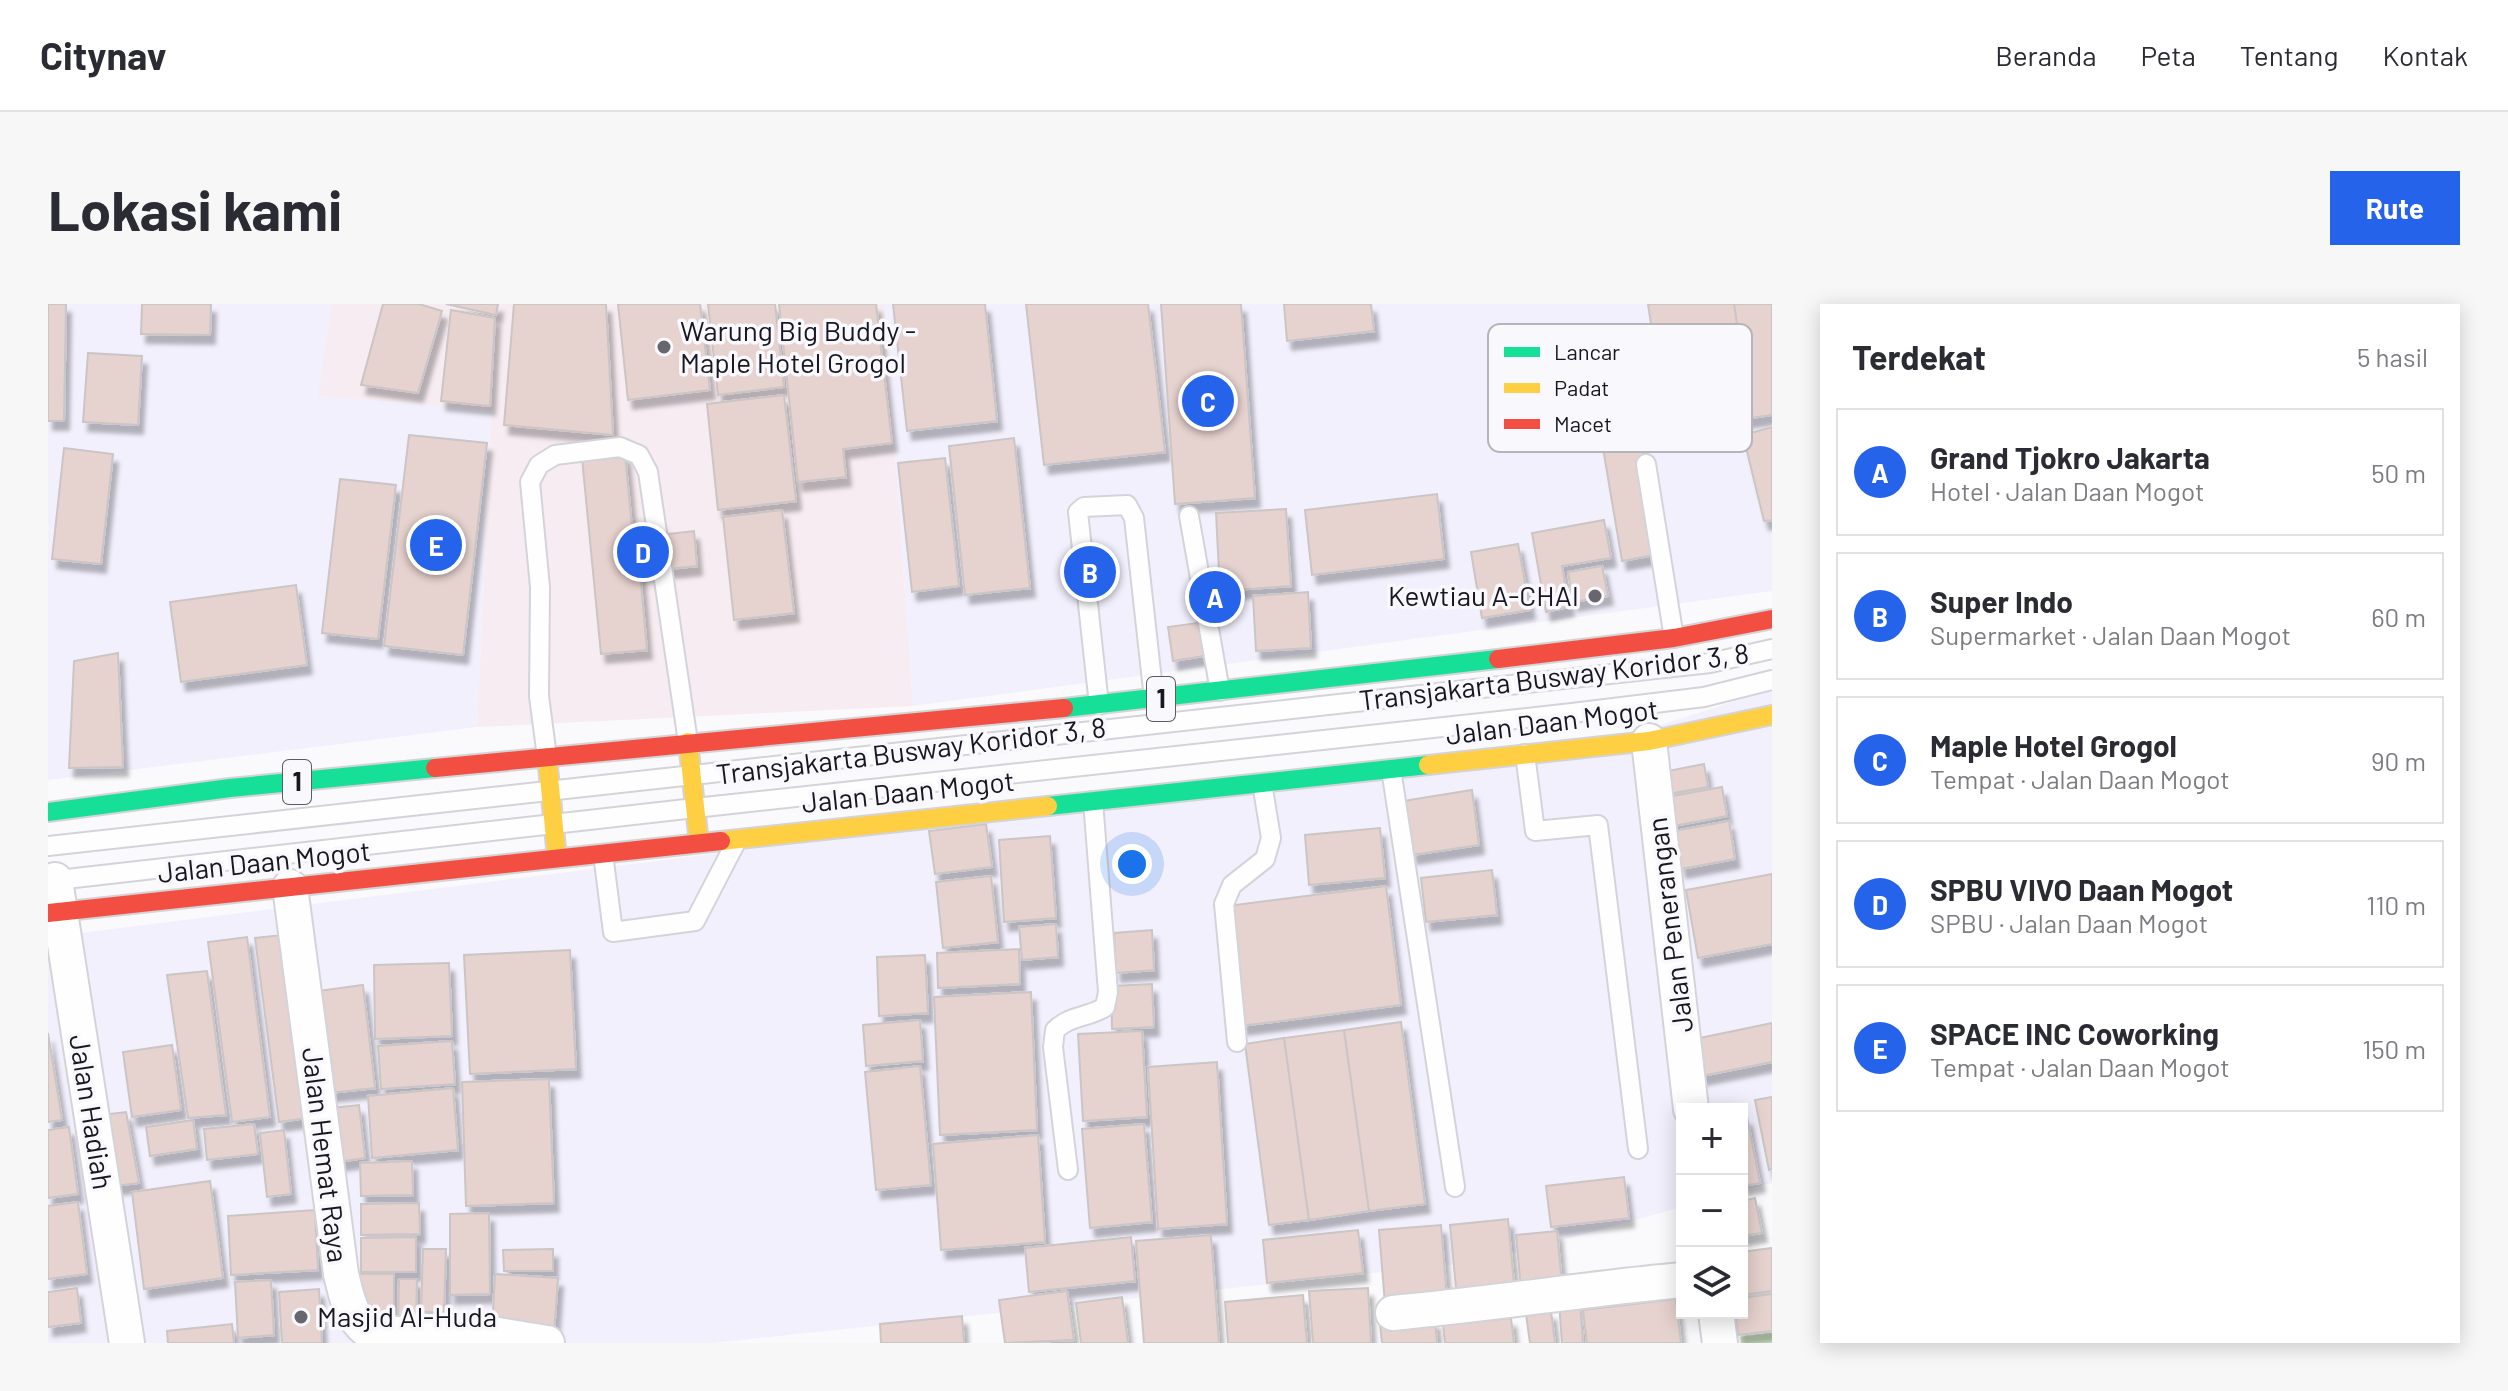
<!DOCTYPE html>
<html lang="id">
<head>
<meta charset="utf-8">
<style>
	:root { --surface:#fff; --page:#f7f7f7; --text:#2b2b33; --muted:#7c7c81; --line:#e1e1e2; --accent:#2563eb }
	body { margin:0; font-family:Barlow,sans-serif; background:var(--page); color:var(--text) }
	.controls { position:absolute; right:24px; bottom:24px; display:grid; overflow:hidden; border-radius:0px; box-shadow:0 4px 20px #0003 }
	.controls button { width:72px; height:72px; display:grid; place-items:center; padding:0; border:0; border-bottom:2px solid var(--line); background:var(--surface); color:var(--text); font:40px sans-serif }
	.you { position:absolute; left:1084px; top:560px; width:28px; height:28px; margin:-20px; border:6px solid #fff; border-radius:50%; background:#1a73e8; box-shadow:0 0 0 12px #1a73e833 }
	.badge { display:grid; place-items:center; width:52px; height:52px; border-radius:50%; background:var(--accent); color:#fff; font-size:26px; font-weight:700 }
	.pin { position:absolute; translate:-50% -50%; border:4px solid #fff; box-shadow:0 2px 8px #0006 }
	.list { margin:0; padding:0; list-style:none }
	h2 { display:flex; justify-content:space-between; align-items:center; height:104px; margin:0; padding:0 32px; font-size:34px }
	h2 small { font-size:26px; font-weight:400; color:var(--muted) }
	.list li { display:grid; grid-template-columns:52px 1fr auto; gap:24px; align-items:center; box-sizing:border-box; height:128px; margin:0 16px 16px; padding:0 16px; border:2px solid var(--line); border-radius:0px }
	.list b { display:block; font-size:30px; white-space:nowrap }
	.list p { margin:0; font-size:26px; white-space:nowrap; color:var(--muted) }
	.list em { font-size:26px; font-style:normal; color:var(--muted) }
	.icon { flex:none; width:44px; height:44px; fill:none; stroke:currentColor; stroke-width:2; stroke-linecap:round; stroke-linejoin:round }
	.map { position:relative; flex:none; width:1724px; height:1039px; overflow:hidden; border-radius:0px }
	header { display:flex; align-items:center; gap:48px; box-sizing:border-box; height:112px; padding:0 40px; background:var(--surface); border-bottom:2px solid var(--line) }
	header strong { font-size:38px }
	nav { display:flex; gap:44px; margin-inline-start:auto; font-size:28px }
	.intro { display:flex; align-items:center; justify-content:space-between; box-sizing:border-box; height:192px; padding:0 48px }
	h1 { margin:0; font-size:56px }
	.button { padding:20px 36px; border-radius:0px; background:var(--accent); color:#fff; font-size:28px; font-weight:700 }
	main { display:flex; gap:48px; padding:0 48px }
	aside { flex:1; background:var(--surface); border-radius:0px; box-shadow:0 4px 20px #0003 }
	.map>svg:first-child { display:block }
</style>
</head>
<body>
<header>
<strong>Citynav</strong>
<nav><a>Beranda</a><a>Peta</a><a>Tentang</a><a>Kontak</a></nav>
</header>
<div class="intro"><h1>Lokasi kami</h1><a class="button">Rute</a></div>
<main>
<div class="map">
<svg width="1724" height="1039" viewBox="0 0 1724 1039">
	<defs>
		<filter id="shadow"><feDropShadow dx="5" dy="9" stdDeviation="2" flood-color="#0004"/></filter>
	</defs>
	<rect width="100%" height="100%" fill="#faf9fc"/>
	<!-- built -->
	<path fill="#f2f0fd" d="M 0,0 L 284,0 L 271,92 L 444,105 L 429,423 L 0,476 Z
		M 836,0 L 1724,0 L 1724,287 L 865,402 Z
		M 1724,385 L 1724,879 L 1694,887 L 1694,805 L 1634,805 L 1634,903 L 1439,957 L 665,1039 L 0,1039 L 0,633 L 1561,438 Z"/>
	<!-- industrial -->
	<path fill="#f7ecf1" d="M 284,0 L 836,0 L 865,402 L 429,423 L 444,106 L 270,92 Z"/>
	<!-- green -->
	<path fill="#d6edca" d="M 1724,1029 L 1724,1039 L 1693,1039 L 1692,1033 Z"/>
	<!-- building -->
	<path fill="#e6d2ce" stroke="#cbc5c5" stroke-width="2" filter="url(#shadow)" d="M 0,0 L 18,0 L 16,117 L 0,117 Z
		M 94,0 L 163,0 L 162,31 L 93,30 Z
		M 335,0 L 371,0 L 394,7 L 370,89 L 313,81 Z
		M 398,0 L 450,0 L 448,11 Z
		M 466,0 L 558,0 L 565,131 L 456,121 Z
		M 570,0 L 652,0 L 662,86 L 580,96 Z
		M 660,0 L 727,0 L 736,83 L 670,91 Z
		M 731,0 L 828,0 L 844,139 L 795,145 L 798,173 L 750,178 Z
		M 845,0 L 937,0 L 949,117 L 859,127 Z
		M 978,0 L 1100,0 L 1117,148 L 996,161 Z
		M 1113,0 L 1193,0 L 1207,194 L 1127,200 Z
		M 1236,0 L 1323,0 L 1326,27 L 1239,37 Z
		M 1600,0 L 1686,0 L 1703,114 L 1619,127 Z
		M 1686,0 L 1724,0 L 1724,111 L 1703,114 Z
		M 403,6 L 447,14 L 442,102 L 393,97 Z
		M 40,49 L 94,52 L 90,121 L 35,118 Z
		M 736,91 L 748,197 L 670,206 L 659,100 Z
		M 1724,123 L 1724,216 L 1716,217 L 1695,131 Z
		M 1591,126 L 1612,250 L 1574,257 L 1553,132 Z
		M 361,131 L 439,139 L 415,351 L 336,342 Z
		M 966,134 L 982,284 L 917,291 L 901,142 Z
		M 16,144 L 65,150 L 53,260 L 4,255 Z
		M 577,150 L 585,234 L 646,227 L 649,262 L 592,268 L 599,346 L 553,350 L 534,154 Z
		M 897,154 L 911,282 L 864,288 L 850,159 Z
		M 292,175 L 348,181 L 330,335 L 274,329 Z
		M 1389,190 L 1396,255 L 1264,271 L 1257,206 Z
		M 1238,205 L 1243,282 L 1172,287 L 1168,209 Z
		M 734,206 L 746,309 L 686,316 L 675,213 Z
		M 1556,216 L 1563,254 L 1514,262 L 1521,303 L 1498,308 L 1484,229 Z
		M 1470,240 L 1482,306 L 1434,314 L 1423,248 Z
		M 1554,262 L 1560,292 L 1525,298 L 1520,268 Z
		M 248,281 L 259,361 L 133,378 L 122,298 Z
		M 1260,288 L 1263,344 L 1208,347 L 1205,292 Z
		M 1156,318 L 1162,351 L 1125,357 L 1120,323 Z
		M 70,349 L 75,463 L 21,464 L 26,357 Z
		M 1656,460 L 1660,483 L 1620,490 L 1615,468 Z
		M 1674,483 L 1679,512 L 1620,523 L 1614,494 Z
		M 1424,486 L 1431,541 L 1364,551 L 1355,497 Z
		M 1681,517 L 1687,555 L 1633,565 L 1626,527 Z
		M 938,520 L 944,563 L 887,570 L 881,527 Z
		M 1332,524 L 1337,574 L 1261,581 L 1257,531 Z
		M 1002,532 L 1008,614 L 956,618 L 951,536 Z
		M 1444,566 L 1449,611 L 1378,618 L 1373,574 Z
		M 1724,570 L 1724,640 L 1650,654 L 1638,586 Z
		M 943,572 L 950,638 L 895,644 L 888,578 Z
		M 1338,582 L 1353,701 L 1194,722 L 1179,602 Z
		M 1008,620 L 1010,653 L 974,656 L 971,623 Z
		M 1104,626 L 1106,666 L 1068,669 L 1066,629 Z
		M 235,631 L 259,814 L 231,818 L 207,634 Z
		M 199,633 L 222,813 L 184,818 L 160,638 Z
		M 971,645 L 972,680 L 890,684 L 889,649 Z
		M 522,646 L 528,765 L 422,770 L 416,651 Z
		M 877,651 L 880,709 L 831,712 L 829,653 Z
		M 401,659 L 404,732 L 327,735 L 326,661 Z
		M 159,667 L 178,811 L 140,814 L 119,671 Z
		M 1104,680 L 1106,723 L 1064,725 L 1063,682 Z
		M 315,681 L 327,784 L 282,789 L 270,687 Z
		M 983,688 L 989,826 L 892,831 L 886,693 Z
		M 872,716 L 875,757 L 818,762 L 815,721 Z
		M 1353,718 L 1377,900 L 1321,907 L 1296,726 Z
		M 1724,719 L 1724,758 L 1649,773 L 1642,736 Z
		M 1296,726 L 1321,907 L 1261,916 L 1236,734 Z
		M 1094,727 L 1099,813 L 1035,817 L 1030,730 Z
		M 0,729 L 14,816 L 0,818 Z
		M 1236,734 L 1261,916 L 1221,921 L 1197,740 Z
		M 404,737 L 407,780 L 333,785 L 330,742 Z
		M 124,741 L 133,806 L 84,813 L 75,748 Z
		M 1169,758 L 1179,920 L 1110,925 L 1100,763 Z
		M 872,762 L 883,881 L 828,886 L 817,768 Z
		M 501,775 L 506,899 L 418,902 L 414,778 Z
		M 405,784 L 410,846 L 324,854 L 320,792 Z
		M 1724,793 L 1724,865 L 1721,866 L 1707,796 Z
		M 311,801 L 317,854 L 290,858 L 284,804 Z
		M 78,808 L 91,879 L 67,882 L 53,811 Z
		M 1699,813 L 1712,879 L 1694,882 L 1694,814 Z
		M 145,816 L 149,845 L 102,852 L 98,823 Z
		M 206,820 L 210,850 L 159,856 L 156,825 Z
		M 1096,820 L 1104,918 L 1042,924 L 1034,825 Z
		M 21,823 L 30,890 L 0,894 L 0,826 Z
		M 236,826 L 243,890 L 219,893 L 212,829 Z
		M 990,831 L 997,938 L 893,946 L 885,840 Z
		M 364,857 L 365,891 L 313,892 L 312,859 Z
		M 1576,873 L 1581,914 L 1503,923 L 1498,882 Z
		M 162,877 L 175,974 L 96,985 L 84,888 Z
		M 1707,894 L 1714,929 L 1694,932 L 1694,897 Z
		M 30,898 L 39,970 L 0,975 L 0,902 Z
		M 371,899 L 372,930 L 313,931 L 313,900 Z
		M 267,906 L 270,966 L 183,971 L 180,912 Z
		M 441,909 L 442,990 L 402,991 L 402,910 Z
		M 1460,915 L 1467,990 L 1409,995 L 1402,921 Z
		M 1393,921 L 1399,994 L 1337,1000 L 1331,926 Z
		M 1310,926 L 1315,969 L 1219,979 L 1215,936 Z
		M 1509,927 L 1514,980 L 1473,985 L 1468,931 Z
		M 1163,931 L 1171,1039 L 1096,1039 L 1088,937 Z
		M 368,933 L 368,968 L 313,968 L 313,934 Z
		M 1083,933 L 1087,977 L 981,988 L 977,944 Z
		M 1724,944 L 1724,987 L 1694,991 L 1694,948 Z
		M 375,945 L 398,945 L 396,1008 L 373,1008 Z
		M 505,945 L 505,967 L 456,967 L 455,946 Z
		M 312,970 L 346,970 L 346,1018 L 312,1019 Z
		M 447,970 L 510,974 L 506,1029 L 444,1025 Z
		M 351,975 L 369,975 L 368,1021 L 350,1021 Z
		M 223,976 L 226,1031 L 190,1034 L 187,978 Z
		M 29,984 L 33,1019 L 0,1023 L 0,988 Z
		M 1320,984 L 1323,1039 L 1265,1039 L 1261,987 Z
		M 271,985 L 274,1039 L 234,1039 L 231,988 Z
		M 1019,987 L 1026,1036 L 957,1039 L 951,996 Z
		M 1724,990 L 1724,1027 L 1690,1031 L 1687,1009 L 1694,1009 L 1694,994 Z
		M 1255,991 L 1259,1039 L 1180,1039 L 1177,998 Z
		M 1074,993 L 1080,1039 L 1033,1039 L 1028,999 Z
		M 1628,995 L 1633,1039 L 1539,1039 L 1535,1006 Z
		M 1532,997 L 1535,1039 L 1514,1039 L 1511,999 Z
		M 1503,1007 L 1507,1039 L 1482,1039 L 1478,1010 Z
		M 914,1012 L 916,1039 L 833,1039 L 832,1020 Z
		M 1463,1014 L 1466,1039 L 1397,1039 L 1395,1021 Z
		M 1387,1016 L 1389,1039 L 1334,1039 L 1332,1021 Z
		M 184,1020 L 186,1039 L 120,1039 L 119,1027 Z"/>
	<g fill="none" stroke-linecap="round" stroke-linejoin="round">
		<defs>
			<path id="lane" d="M 1598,160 L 1626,334
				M 1141,212 L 1172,387
				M 1051,401 L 1030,208 L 1036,203 L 1079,201 L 1086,214 L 1106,395
				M 1477,450 L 1487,527 L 1550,521 L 1590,845
				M 499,453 L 491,392 L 492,283 L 482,178 L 491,161 L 507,151 L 572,143 L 591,151 L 600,168 L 640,438
				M 1343,465 L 1407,883
				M 0,542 L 1662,359 L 1724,345
				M 555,550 L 565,628 L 647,617 L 688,538
				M 0,577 L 647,504 L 1524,409 L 1656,393 L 1724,376
				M 1189,738 L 1176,600 L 1184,581 L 1217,555 L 1223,534 L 1214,479
				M 1020,866 L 1005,743 L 1007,726 C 1023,711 1039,714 1057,703 L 1060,688 L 1045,497"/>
			<path id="street" d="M 1601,437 L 1643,805
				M 7,576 L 79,1039
				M 242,583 L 293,970 C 299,994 302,1016 325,1030 L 444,1030 L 499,1039
				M 1345,1009 C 1442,1000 1537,985 1634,976
				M 1668,1009 L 1672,1039"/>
			<path id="fast" d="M 1016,404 L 1450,355
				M 1000,502 L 1380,461
				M 0,508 L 182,484 L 387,464"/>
			<path id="slow" d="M 640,438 L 651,539
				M 499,453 L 509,554
				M 1380,461 L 1601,437 L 1724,411
				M 673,537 L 1000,502"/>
			<path id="jam" d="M 1450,355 L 1626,334 L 1724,315
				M 387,464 L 1016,404
				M 0,609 L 673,537"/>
		</defs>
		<!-- lane casing -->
		<use href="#lane" stroke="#d5d3da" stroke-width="22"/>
		<!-- street casing -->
		<use href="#street" stroke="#d5d3da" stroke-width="38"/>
		<!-- fast casing -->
		<use href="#fast" stroke="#d4d3d6" stroke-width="22"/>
		<!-- slow casing -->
		<use href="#slow" stroke="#d4d3d6" stroke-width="22"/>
		<!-- jam casing -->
		<use href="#jam" stroke="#d4d3d6" stroke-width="22"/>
		<!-- lane -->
		<use href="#lane" stroke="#fefeff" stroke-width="18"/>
		<!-- street -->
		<use href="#street" stroke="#fefeff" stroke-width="34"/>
		<!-- fast -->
		<use href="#fast" stroke="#16e098" stroke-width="18"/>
		<!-- slow -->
		<use href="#slow" stroke="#ffcf43" stroke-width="18"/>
		<!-- jam -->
		<use href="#jam" stroke="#f24e42" stroke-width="18"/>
	</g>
	<!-- markers -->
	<g fill="#67656d" stroke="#f9f8fd" stroke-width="3">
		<circle cx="616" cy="43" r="8"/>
		<circle cx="1547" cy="292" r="8"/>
		<circle cx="253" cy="1013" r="8"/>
	</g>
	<g text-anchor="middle" stroke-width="7" stroke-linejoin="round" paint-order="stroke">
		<!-- shield labels -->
		<g fill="#f9f8fd" stroke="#5c5a62" stroke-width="2">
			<rect x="1099" y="373" width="28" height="44" rx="6"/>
			<rect x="235" y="456" width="28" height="44" rx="6"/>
		</g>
		<g font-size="26" font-weight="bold" fill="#181620">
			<text x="1113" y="404">1</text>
			<text x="249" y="487">1</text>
		</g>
		<!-- poi labels -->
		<g font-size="28" fill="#181620" stroke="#f9f8fd" text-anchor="start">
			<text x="632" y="37">Warung Big Buddy -<tspan x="632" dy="32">Maple Hotel Grogol</tspan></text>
			<text x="1531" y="302" text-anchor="end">Kewtiau A-CHAI</text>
			<text x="269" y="1023">Masjid Al-Huda</text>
		</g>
		<!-- street labels -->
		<g font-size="28" fill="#181620" stroke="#f9f8fd">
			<text transform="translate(1506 373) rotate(-7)" y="10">Transjakarta Busway Koridor 3, 8</text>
			<text transform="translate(1504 418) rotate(-7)" y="10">Jalan Daan Mogot</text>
			<text transform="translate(863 447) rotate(-7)" y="10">Transjakarta Busway Koridor 3, 8</text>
			<text transform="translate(860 488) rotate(-6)" y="10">Jalan Daan Mogot</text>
			<text transform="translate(216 558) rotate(-6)" y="10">Jalan Daan Mogot</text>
			<text transform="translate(1622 621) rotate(-97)" y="10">Jalan Penerangan</text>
			<text transform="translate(43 808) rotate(81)" y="10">Jalan Hadiah</text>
			<text transform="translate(277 851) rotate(83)" y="10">Jalan Hemat Raya</text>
		</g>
	</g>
	<!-- legend -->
	<rect x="1440" y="20" width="264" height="128" rx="12" fill="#f9f8fd" stroke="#b6b4bb" stroke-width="2"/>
	<rect x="1456" y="43" width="36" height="10" fill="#16e098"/>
	<rect x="1456" y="79" width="36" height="10" fill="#ffcf43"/>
	<rect x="1456" y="115" width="36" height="10" fill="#f24e42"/>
	<g font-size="22" fill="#181620">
		<text x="1506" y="56">Lancar</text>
		<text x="1506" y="92">Padat</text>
		<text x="1506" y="128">Macet</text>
	</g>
</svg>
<div class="controls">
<button>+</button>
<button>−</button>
<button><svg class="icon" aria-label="layers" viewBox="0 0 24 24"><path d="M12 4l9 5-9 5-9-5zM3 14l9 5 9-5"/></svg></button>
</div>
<div class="you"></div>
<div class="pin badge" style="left:1167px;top:293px">A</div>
<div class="pin badge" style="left:1042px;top:268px">B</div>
<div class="pin badge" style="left:1160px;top:97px">C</div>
<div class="pin badge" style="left:595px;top:248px">D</div>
<div class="pin badge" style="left:388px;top:241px">E</div>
</div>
<aside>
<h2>Terdekat<small>5 hasil</small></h2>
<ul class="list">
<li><span class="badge">A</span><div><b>Grand Tjokro Jakarta</b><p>Hotel · Jalan Daan Mogot</p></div><em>50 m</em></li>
<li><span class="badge">B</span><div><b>Super Indo</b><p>Supermarket · Jalan Daan Mogot</p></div><em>60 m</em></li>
<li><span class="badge">C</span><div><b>Maple Hotel Grogol</b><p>Tempat · Jalan Daan Mogot</p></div><em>90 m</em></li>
<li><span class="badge">D</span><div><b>SPBU VIVO Daan Mogot</b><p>SPBU · Jalan Daan Mogot</p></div><em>110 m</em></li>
<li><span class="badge">E</span><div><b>SPACE INC Coworking</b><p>Tempat · Jalan Daan Mogot</p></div><em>150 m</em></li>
</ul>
</aside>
</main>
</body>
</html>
